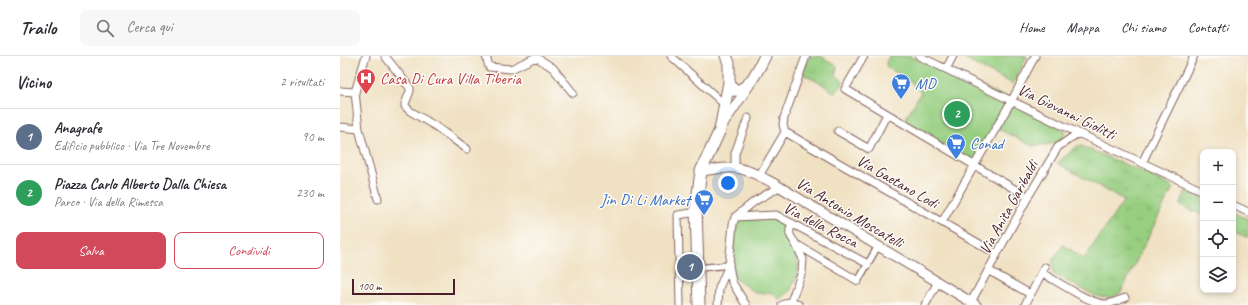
<!DOCTYPE html>
<html lang="it">
<head>
<meta charset="utf-8">
<style>
	:root { --surface:#fff; --page:#f7f7f7; --text:#2b2b33; --muted:#7c7c81; --line:#e1e1e2; --accent:#d1495b }
	body { margin:0; font-family:Caveat,sans-serif; background:var(--page); color:var(--text) }
	.controls { position:absolute; right:12px; bottom:12px; display:grid; overflow:hidden; border-radius:8px; box-shadow:0 2px 6px #0003 }
	.controls button { width:36px; height:36px; display:grid; place-items:center; padding:0; border:0; border-bottom:1px solid var(--line); background:var(--surface); color:var(--text); font:20px sans-serif }
	.scale { position:absolute; left:12px; bottom:10px; width:103px; box-sizing:border-box; padding-left:4px; border:2px solid #4a1f2b; border-top:0; font-size:11px; line-height:14px; white-space:nowrap; color:#4a1f2b; -webkit-text-stroke:3px #fdfcf7; paint-order:stroke }
	.you { position:absolute; left:388px; top:127px; width:14px; height:14px; margin:-10px; border:3px solid #fff; border-radius:50%; background:#1a73e8; box-shadow:0 0 0 6px #1a73e833 }
	.badge { display:grid; place-items:center; width:26px; height:26px; border-radius:50%; background:var(--accent); color:#fff; font-size:13px; font-weight:700 }
	.pin { position:absolute; translate:-50% -50%; border:2px solid #fff; box-shadow:0 1px 4px #0006 }
	.list { margin:0; padding:0; list-style:none }
	h2 { display:flex; justify-content:space-between; align-items:center; height:52px; margin:0; padding:0 16px; font-size:17px }
	h2 small { font-size:13px; font-weight:400; color:var(--muted) }
	.list li { display:grid; grid-template-columns:26px 1fr auto; gap:12px; align-items:center; box-sizing:border-box; height:56px; padding:0 16px; border-top:1px solid var(--line) }
	.list b { display:block; font-size:15px; white-space:nowrap }
	.list p { margin:0; font-size:13px; white-space:nowrap; color:var(--muted) }
	.list em { font-size:13px; font-style:normal; color:var(--muted) }
	.actions { display:flex; gap:8px; padding:12px 16px }
	.actions a { flex:1; padding:9px 0; border:1px solid var(--accent); border-radius:8px; text-align:center; font-size:14px; color:var(--accent) }
	.actions .main { background:var(--accent); color:#fff }
	.icon { flex:none; width:22px; height:22px; fill:none; stroke:currentColor; stroke-width:2; stroke-linecap:round; stroke-linejoin:round }
	.map { position:relative; flex:none; width:908px; height:249px; overflow:hidden }
	header { display:flex; align-items:center; gap:24px; box-sizing:border-box; height:56px; padding:0 20px; background:var(--surface); border-bottom:1px solid var(--line) }
	header strong { font-size:19px }
	nav { display:flex; gap:22px; margin-inline-start:auto; font-size:14px }
	.search { width:280px; height:36px; background:var(--page); display:flex; align-items:center; gap:10px; box-sizing:border-box; padding:0 14px; border-radius:8px; color:var(--muted); font-size:15px }
	main { display:flex }
	aside { flex:1; background:var(--surface) }
	.map>svg:first-child { display:block }
</style>
</head>
<body>
<header>
<strong>Trailo</strong>
<div class="search"><svg class="icon" aria-label="search" viewBox="0 0 24 24"><circle cx="10" cy="10" r="6"/><path d="M15 15l6 6"/></svg>Cerca qui</div>
<nav><a>Home</a><a>Mappa</a><a>Chi siamo</a><a>Contatti</a></nav>
</header>
<main>
<aside>
<h2>Vicino<small>2 risultati</small></h2>
<ul class="list">
<li><span class="badge" style="background:#5c6f8a">1</span><div><b>Anagrafe</b><p>Edificio pubblico · Via Tre Novembre</p></div><em>90 m</em></li>
<li><span class="badge" style="background:#2e9e5b">2</span><div><b>Piazza Carlo Alberto Dalla Chiesa</b><p>Parco · Via della Rimessa</p></div><em>230 m</em></li>
</ul>
<div class="actions"><a class="main">Salva</a><a>Condividi</a></div>
</aside>
<div class="map">
<svg width="908" height="249" viewBox="0 0 908 249">
	<defs>
		<pattern id="grass-tufts" width="24" height="20" patternUnits="userSpaceOnUse"><rect width="24" height="20" fill="#97ce80"/><path d="M3 7l-1-3M5 7V3M7 7l1-3M15 17l-1-3M17 17v-4M19 17l1-3" fill="none" stroke="#84b06f"/></pattern>
	</defs>
	<rect width="100%" height="100%" fill="#fdfcf7"/>
	<filter id="ink" filterUnits="userSpaceOnUse"><feTurbulence type="fractalNoise" baseFrequency=".025" numOctaves="2"/><feDisplacementMap in="SourceGraphic" scale="8" xChannelSelector="R" yChannelSelector="G"/><feConvolveMatrix kernelMatrix="1 2 1 2 8 2 1 2 1" color-interpolation-filters="sRGB"/></filter>
	<filter id="wash" filterUnits="userSpaceOnUse"><feTurbulence type="fractalNoise" baseFrequency=".012" numOctaves="4" result="noise"/><feDisplacementMap in="SourceGraphic" scale="16" xChannelSelector="R" yChannelSelector="G"/><feGaussianBlur stdDeviation="0.9" result="paint"/><feColorMatrix in="noise" values="0 0 0 0 0 0 0 0 0 0 0 0 0 0 0 0 0 1.4 0 .05"/><feComposite in="paint" operator="in"/></filter>
	<g filter="url(#wash)">
		<rect width="100%" height="100%" fill="#f0e1c3"/>
		<!-- grass -->
		<path fill="url(#grass-tufts)" stroke="#707656" d="M 470,0 L 481,0 L 497,10 L 496,19 L 504,26 L 495,37 L 482,28 L 463,18 Z
			M 739,89 L 808,118 L 833,131 L 781,236 L 772,242 L 756,240 L 713,218 L 713,204 L 723,189 L 744,203 L 784,144 L 717,107 Z
			M 846,135 L 863,142 L 863,160 L 840,149 Z
			M 893,156 L 908,163 L 908,182 L 893,175 Z"/>
		<!-- park -->
		<path fill="#97ce80" stroke="#707656" d="M 549,0 L 569,0 L 672,44 L 667,53 L 675,49 L 726,75 L 720,87 L 692,90 L 657,72 L 635,110 L 563,67 L 581,36 L 566,22 L 547,11 L 546,7 Z
			M 624,0 L 687,0 L 673,28 L 626,4 Z
			M 437,162 L 448,169 L 444,178 L 458,203 L 458,218 L 450,235 L 440,244 L 433,237 L 416,237 L 394,222 L 392,200 L 398,164 Z"/>
	</g>
	<g filter="url(#ink)">
		<g fill="none" stroke-linecap="round" stroke-linejoin="round">
			<defs>
				<path id="pedestrian" d="M 358,212 L 389,209
					M 518,225 L 538,190"/>
				<path id="minor" d="M 26,0 L 15,36 L 19,73 L 38,143
					M 45,0 L 70,32 L 70,35 L 65,48 L 65,50 L 70,55 L 95,70 L 127,93
					M 146,0 L 149,11 L 171,13 L 196,1 L 213,12 L 233,37
					M 331,0 L 385,49
					M 524,0 L 505,33 L 688,141
					M 579,0 L 738,77 L 863,135
					M 606,13 L 613,0
					M 0,35 L 15,36
					M 0,71 L 19,73
					M 498,75 L 529,93 L 547,58
					M 445,76 L 657,198
					M 802,107 L 854,0
					M 395,112 L 395,97 L 408,62
					M 419,120 L 445,76 L 443,69 L 444,62 L 466,0
					M 893,149 L 908,156
					M 396,161 L 436,159 L 528,208
					M 602,166 L 672,44 L 695,0
					M 452,167 C 448,177 449,179 456,188 L 518,225
					M 648,214 L 690,238
					M 702,217 C 717,225 751,249 767,248 C 773,247 779,244 785,242
					M 451,245 L 459,249
					M 631,246 L 688,141 L 718,91 L 738,77
					M 340,249 L 338,159 L 357,156
					M 378,249 L 379,232 L 389,209
					M 406,249 L 392,226 L 389,209 L 393,168 L 395,161 L 415,145 L 439,131
					M 442,249 L 451,245 L 462,216 L 463,203 L 456,189
					M 585,249 L 598,226
					M 685,249 L 705,211"/>
				<path id="tertiary" d="M 382,70 L 410,28
					M 361,115 C 372,114 384,111 395,112 C 409,113 423,122 435,128 L 636,249"/>
				<path id="secondary" d="M 389,26 L 393,34 C 409,37 419,11 425,0
					M 359,249 L 356,152 L 361,115 L 380,74 L 389,26 L 389,7 L 386,0"/>
			</defs>
			<!-- pedestrian casing -->
			<use href="#pedestrian" stroke="#846360" stroke-width="8"/>
			<!-- minor casing -->
			<use href="#minor" stroke="#846360" stroke-width="9"/>
			<!-- tertiary casing -->
			<use href="#tertiary" stroke="#846360" stroke-width="11"/>
			<!-- secondary casing -->
			<use href="#secondary" stroke="#846360" stroke-width="13"/>
			<!-- pedestrian -->
			<use href="#pedestrian" stroke="#fff" stroke-width="5.5"/>
			<!-- minor -->
			<use href="#minor" stroke="#fff" stroke-width="7"/>
			<!-- tertiary -->
			<use href="#tertiary" stroke="#fff" stroke-width="9"/>
			<!-- secondary -->
			<use href="#secondary" stroke="#fff" stroke-width="11"/>
		</g>
	</g>
	<!-- icons -->
	<defs>
		<symbol id="hospital-pin" viewBox="-11 -11 22 30"><path d="M0 17L-7.5 6A9.5 9.5 0 1 1 7.5 6Z" fill="#e0444e" stroke="#fdfcf7"/><path d="M-5-5h3v3.5h4V-5h3V5h-3V1.5h-4V5h-3Z" fill="#fff"/></symbol>
		<symbol id="supermarket-pin" viewBox="-11 -11 22 30"><path d="M0 17L-7.5 6A9.5 9.5 0 1 1 7.5 6Z" fill="#3f7fe0" stroke="#fdfcf7"/><path d="M-6-5.5h2.5l.6 2H6L4.5 2H-2.5L-4.4-4H-6ZM-1.5 3.2a1.3 1.3 0 1 0 .1 0ZM3 3.2a1.3 1.3 0 1 0 .1 0Z" fill="#fff"/></symbol>
	</defs>
	<g fill-rule="evenodd">
		<use href="#hospital-pin" x="15" y="11" width="22" height="30"/>
		<use href="#supermarket-pin" x="550" y="16" width="22" height="30"/>
		<use href="#supermarket-pin" x="605" y="76" width="22" height="30"/>
		<use href="#supermarket-pin" x="353" y="132" width="22" height="30"/>
	</g>
	<g text-anchor="middle" stroke-width="3" stroke-linejoin="round" paint-order="stroke">
		<!-- health labels -->
		<g font-size="16" fill="#be3a42" stroke="#fdfcf7" text-anchor="start">
			<text x="40" y="28">Casa Di Cura Villa Tiberia</text>
		</g>
		<!-- shop labels -->
		<g font-size="16" fill="#366cbe" stroke="#fdfcf7" text-anchor="start">
			<text x="575" y="33">MD</text>
			<text x="630" y="93">Conad</text>
			<text x="350" y="149" text-anchor="end">Jin Di Li Market</text>
		</g>
		<!-- street labels -->
		<g font-size="16" fill="#4a1f2b" stroke="#fdfcf7">
			<text transform="translate(727 55) rotate(26)" y="6">Via Giovanni Giolitti</text>
			<text transform="translate(558 125) rotate(30)" y="6">Via Gaetano Lodi</text>
			<text transform="translate(668 151) rotate(-61)" y="6">Via Anita Garibaldi</text>
			<text transform="translate(510 156) rotate(31)" y="6">Via Antonio Moscatelli</text>
			<text transform="translate(481 168) rotate(27)" y="6">Via della Rocca</text>
		</g>
	</g>
</svg>
<div class="controls">
<button>+</button>
<button>−</button>
<button><svg class="icon" aria-label="locate" viewBox="0 0 24 24"><circle cx="12" cy="12" r="6"/><path d="M12 2v4M12 18v4M2 12h4M18 12h4"/></svg></button>
<button><svg class="icon" aria-label="layers" viewBox="0 0 24 24"><path d="M12 4l9 5-9 5-9-5zM3 14l9 5 9-5"/></svg></button>
</div>
<div class="scale">100 m</div>
<div class="you"></div>
<div class="pin badge" style="left:350px;top:211px;background:#5c6f8a">1</div>
<div class="pin badge" style="left:617px;top:58px;background:#2e9e5b">2</div>
</div>
</main>
</body>
</html>
